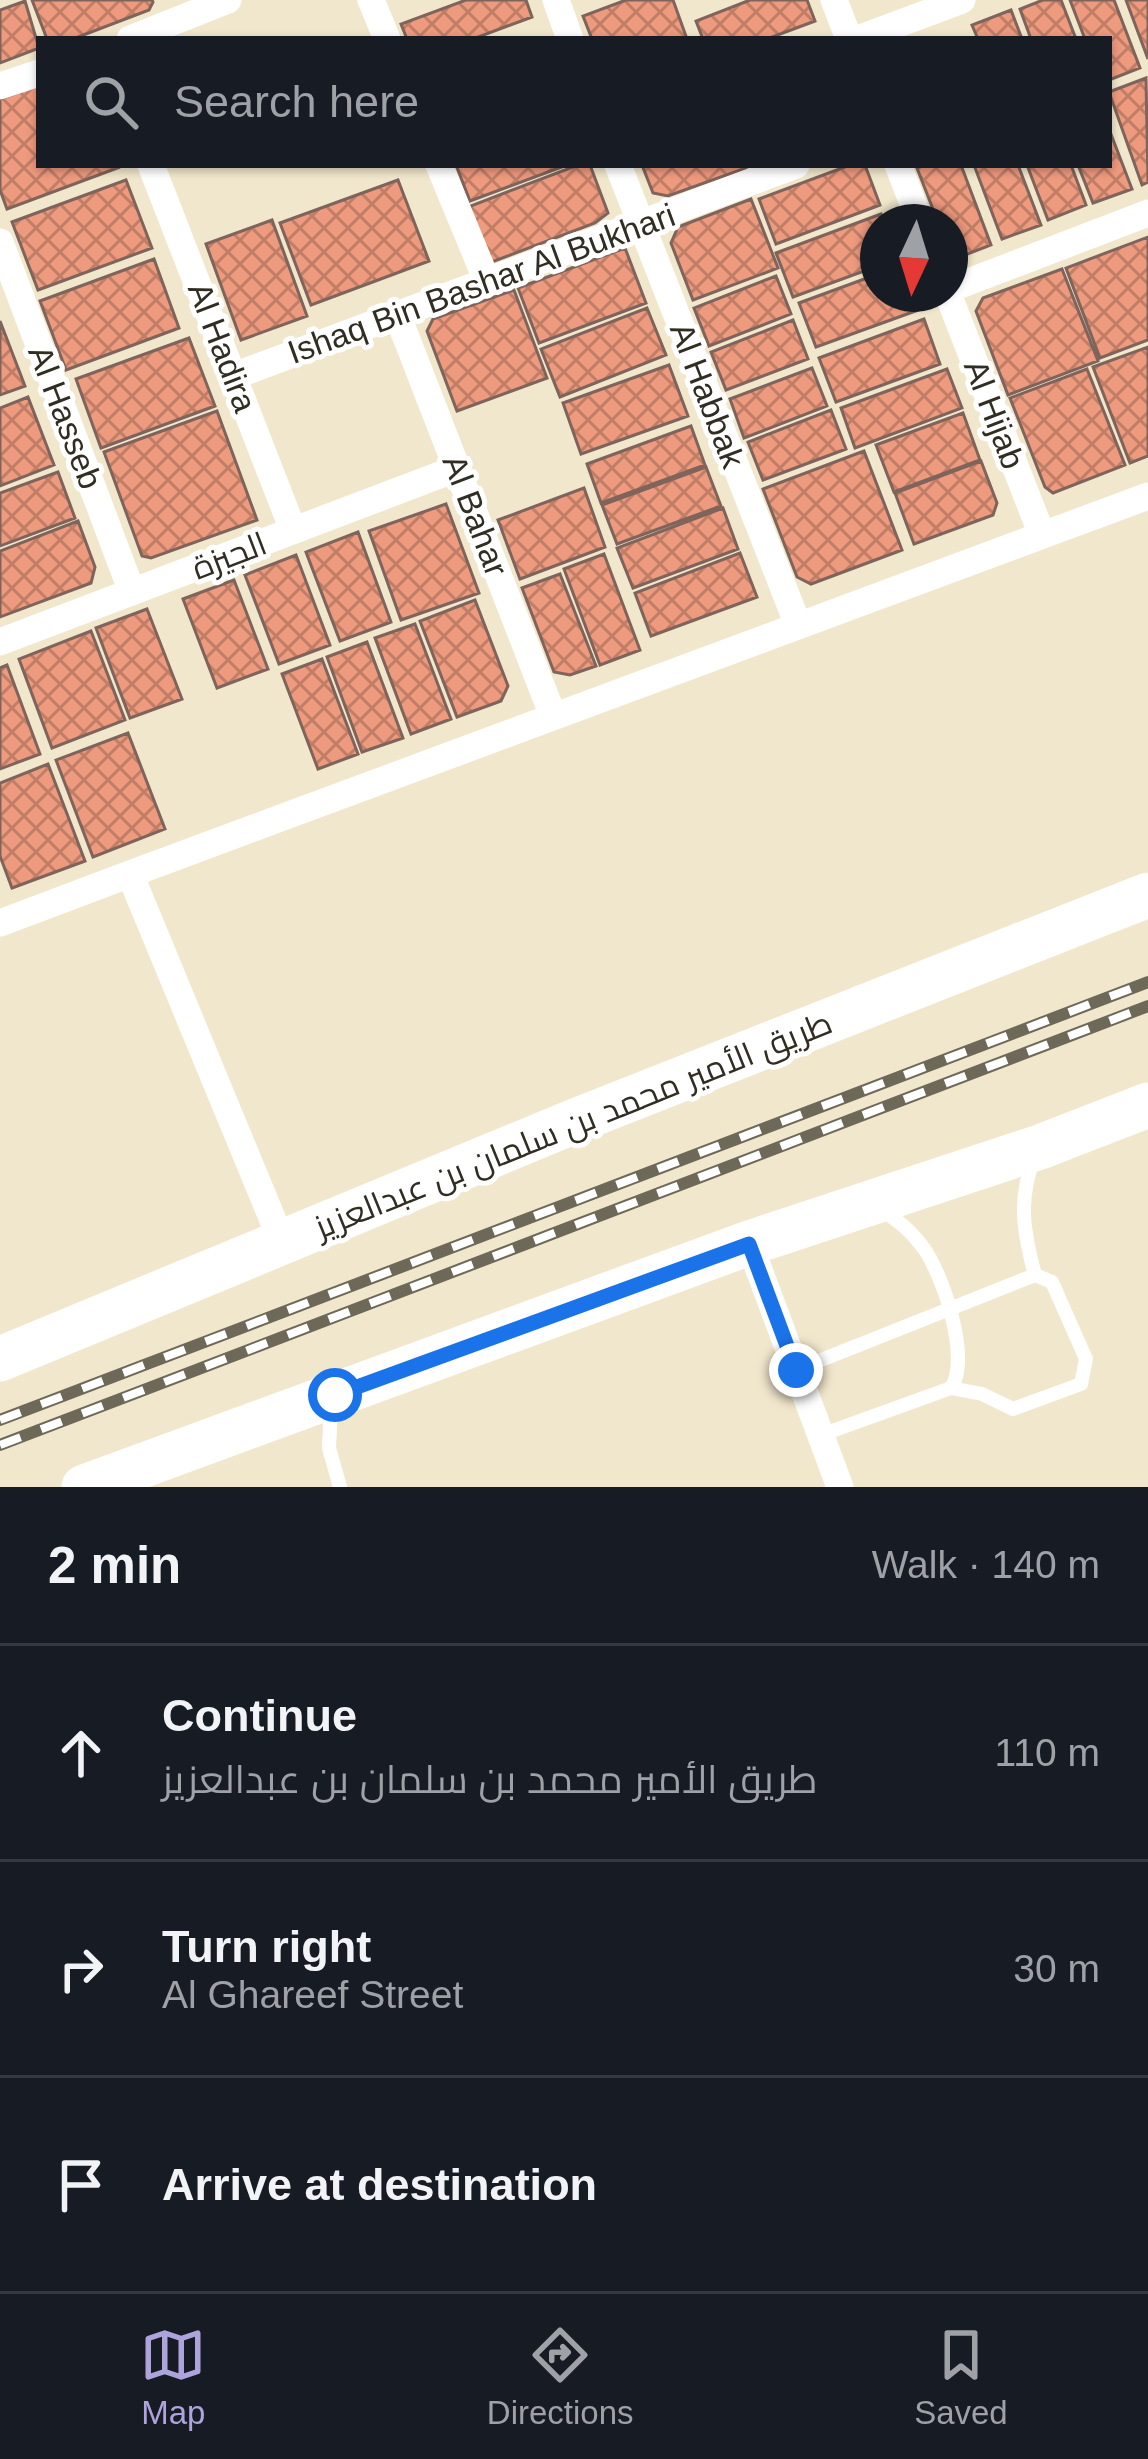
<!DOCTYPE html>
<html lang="en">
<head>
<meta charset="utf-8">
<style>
	:root { --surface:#171b24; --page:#20242c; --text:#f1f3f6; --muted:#9ea1a6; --line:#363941; --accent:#ada4dc }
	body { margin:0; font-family:Helvetica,Cairo,sans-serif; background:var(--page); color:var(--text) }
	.compass { position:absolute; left:860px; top:204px; width:108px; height:108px; border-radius:50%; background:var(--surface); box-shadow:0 3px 9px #0004; rotate:184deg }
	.stop { position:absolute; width:36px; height:36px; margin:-27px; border:9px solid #1a73e8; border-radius:50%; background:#fff }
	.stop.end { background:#1a73e8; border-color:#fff; box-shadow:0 3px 12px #0008 }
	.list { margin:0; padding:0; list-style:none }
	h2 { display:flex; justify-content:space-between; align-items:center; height:156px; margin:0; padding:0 48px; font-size:51px }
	h2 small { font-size:39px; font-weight:400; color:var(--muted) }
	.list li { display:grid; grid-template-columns:78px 1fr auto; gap:36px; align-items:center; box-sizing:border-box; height:216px; padding:0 48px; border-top:3px solid var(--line) }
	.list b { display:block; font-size:45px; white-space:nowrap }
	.list p { margin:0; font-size:39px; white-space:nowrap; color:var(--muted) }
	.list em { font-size:39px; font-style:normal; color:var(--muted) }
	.icon { flex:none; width:66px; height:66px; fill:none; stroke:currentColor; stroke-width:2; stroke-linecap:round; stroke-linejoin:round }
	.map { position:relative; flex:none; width:1148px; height:1487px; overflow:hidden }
	.search { position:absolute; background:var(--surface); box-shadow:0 3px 9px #0004; left:36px; right:36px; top:36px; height:132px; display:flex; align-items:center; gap:30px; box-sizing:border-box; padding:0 42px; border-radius:0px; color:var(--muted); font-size:45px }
	.sheet { height:804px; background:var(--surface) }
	nav { display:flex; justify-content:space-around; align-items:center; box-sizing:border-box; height:168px; border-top:3px solid var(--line); background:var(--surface); font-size:33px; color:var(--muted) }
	nav a { display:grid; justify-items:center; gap:6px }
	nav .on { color:var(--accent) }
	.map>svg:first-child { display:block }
</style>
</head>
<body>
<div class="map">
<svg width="1148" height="1487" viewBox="0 0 1148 1487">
	<defs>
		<pattern id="building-cross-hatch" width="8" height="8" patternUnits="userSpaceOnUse" patternTransform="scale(3)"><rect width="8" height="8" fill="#ee9a7e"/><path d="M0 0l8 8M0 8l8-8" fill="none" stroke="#c17e67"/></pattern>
	</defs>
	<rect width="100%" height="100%" fill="#f1e7cc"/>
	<!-- building -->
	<path fill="url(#building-cross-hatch)" stroke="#7e645b" stroke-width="3" d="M 32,0 L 152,0 L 153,2 L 149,10 L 73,39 L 47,39 Z
		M 466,0 L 526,0 L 532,17 L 473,39 L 407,39 L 401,24 Z
		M 626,0 L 673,0 L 687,39 L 592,39 L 583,16 Z
		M 750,0 L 807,0 L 815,21 L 767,39 L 703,39 L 696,21 Z
		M 1043,0 L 1061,0 L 1076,39 L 1031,39 L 1020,9 Z
		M 1070,0 L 1114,0 L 1140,68 L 1109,80 L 1109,39 L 1085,39 Z
		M 1126,0 L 1148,0 L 1148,59 Z
		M 25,1 L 39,48 L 0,63 L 0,10 Z
		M 1011,10 L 1022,39 L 978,39 L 972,25 Z
		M 1146,78 L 1148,182 L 1142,185 L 1109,92 Z
		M 39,85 L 39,165 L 120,167 L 7,209 L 0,190 L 0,99 Z
		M 1109,129 L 1132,189 L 1093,203 L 1078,165 L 1109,165 Z
		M 456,165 L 567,165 L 470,201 Z
		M 578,165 L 590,165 L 608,213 L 595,223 L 489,263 L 468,207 Z
		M 642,165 L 745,165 L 746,168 L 668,196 L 653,193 Z
		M 850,165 L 865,165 L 880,205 L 776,244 L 759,199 Z
		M 925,165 L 961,165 L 991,245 L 952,260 L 950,222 L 938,222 L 917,168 Z
		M 974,165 L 1018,165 L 1041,225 L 1002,239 Z
		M 1027,165 L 1071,165 L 1086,205 L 1048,220 Z
		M 126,180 L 152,248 L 38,290 L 12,222 Z
		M 398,180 L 429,261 L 311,305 L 280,223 Z
		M 751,199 L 778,268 L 693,300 L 671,243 L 678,227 Z
		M 881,214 L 884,222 L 878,222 L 878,266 L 793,297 L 776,253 Z
		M 272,220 L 307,316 L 241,340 L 206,244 Z
		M 1148,237 L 1148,340 L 1100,358 L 1066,268 Z
		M 625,248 L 646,303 L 539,343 L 518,288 Z
		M 154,259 L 179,328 L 66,370 L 40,301 Z
		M 1062,269 L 1098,361 L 1008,395 L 976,311 L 983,298 Z
		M 878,274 L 878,294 L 915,294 L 921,309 L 816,347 L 799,303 Z
		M 776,276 L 791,314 L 709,346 L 694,308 Z
		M 514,290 L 547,378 L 457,411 L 427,331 L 433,319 Z
		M 647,308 L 666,355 L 560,397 L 541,349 Z
		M 924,319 L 940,364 L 836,402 L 819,358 Z
		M 793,320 L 808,359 L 726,390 L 711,352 Z
		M 0,321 L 25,386 L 0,395 Z
		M 189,338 L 215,406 L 101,448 L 76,379 Z
		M 1148,347 L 1148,456 L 1130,463 L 1093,367 Z
		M 669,365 L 688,416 L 581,454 L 563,403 Z
		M 812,368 L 827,406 L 744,438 L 730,399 Z
		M 947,369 L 962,408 L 855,448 L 841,408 Z
		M 1087,369 L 1125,465 L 1053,493 L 1045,487 L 1010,398 Z
		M 28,397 L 54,465 L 0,486 L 0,408 Z
		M 831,410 L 846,449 L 763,480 L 748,442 Z
		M 217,411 L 257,520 L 151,558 L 142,556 L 104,452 Z
		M 963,413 L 980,460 L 894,492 L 876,445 Z
		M 691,426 L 705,465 L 601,503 L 587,464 Z
		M 864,451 L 902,550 L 811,584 L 797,577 L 763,489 Z
		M 981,461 L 997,503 L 993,515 L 914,544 L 895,493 Z
		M 706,467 L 721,506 L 617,544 L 602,505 Z
		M 58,472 L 75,518 L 0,546 L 0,493 Z
		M 584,488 L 605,547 L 520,579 L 498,520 Z
		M 446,504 L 479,593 L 401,620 L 369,531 Z
		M 723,508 L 738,549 L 633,588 L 617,548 Z
		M 78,521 L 95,567 L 91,583 L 0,617 L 0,551 Z
		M 358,532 L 391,622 L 340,641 L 306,552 Z
		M 740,553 L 757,597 L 651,636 L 635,593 Z
		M 604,554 L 640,650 L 600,665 L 564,569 Z
		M 296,555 L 330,645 L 279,664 L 245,575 Z
		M 560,574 L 596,666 L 570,675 L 554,672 L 522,588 Z
		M 234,580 L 268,669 L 217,688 L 183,599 Z
		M 475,600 L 508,686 L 501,701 L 457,717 L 420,621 Z
		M 147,609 L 182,699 L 130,718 L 96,628 Z
		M 415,624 L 451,719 L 411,734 L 375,638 Z
		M 91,631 L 125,720 L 52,748 L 19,659 Z
		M 367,642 L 403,738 L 362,752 L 327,657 Z
		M 322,659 L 358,754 L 318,769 L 282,674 Z
		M 7,665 L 40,754 L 0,769 L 0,668 Z
		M 128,733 L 165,829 L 93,857 L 56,760 Z
		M 48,764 L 85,861 L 12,888 L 0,856 L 0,783 Z"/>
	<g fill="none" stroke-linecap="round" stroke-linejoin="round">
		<!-- service -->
		<path stroke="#fff" stroke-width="14" d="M 1035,1157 C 1017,1198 1024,1234 1035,1275
			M 796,1370 L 1035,1275 L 1052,1282 L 1086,1359 L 1081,1384 L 1013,1409 L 982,1394 L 951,1388
			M 331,1405 L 329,1448 L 340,1487
			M 821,1435 L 951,1388 C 971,1359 943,1273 922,1246 C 911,1231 896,1218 879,1210"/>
		<!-- minor -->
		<path stroke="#fff" stroke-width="27" d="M 371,0 L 387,39
			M 556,0 L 570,39
			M 834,0 L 849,39
			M 130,39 L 228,0
			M 858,39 L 962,0
			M 0,86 L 39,73
			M 151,165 L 293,530
			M 439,165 L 487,281
			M 618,165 L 798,625
			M 898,165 L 920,222
			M 0,242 L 132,592
			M 950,289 L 1148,213
			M 948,294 L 1042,535
			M 397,314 L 553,716
			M 234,376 L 796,165
			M 0,642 L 458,468
			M 0,923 L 130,874
			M 282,1242 L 130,874 L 1148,496
			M 749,1243 L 840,1487"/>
		<!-- primary -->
		<path stroke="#fff" stroke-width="45" d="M 0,1359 L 575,1121 L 1148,895
			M 84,1487 L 749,1243 L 1040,1147 L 1148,1105"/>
		<defs>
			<path id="rail" d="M 0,1420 L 1148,982
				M 0,1445 L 1148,1006"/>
		</defs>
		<!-- rail casing -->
		<use href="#rail" stroke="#6d6858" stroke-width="12"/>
		<!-- rail -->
		<use href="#rail" stroke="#fff" stroke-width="8" stroke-dasharray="22" stroke-linecap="butt"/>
	</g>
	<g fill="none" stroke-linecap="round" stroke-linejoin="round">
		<!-- route -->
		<path stroke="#1a73e8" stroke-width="15" d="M 335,1395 L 749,1244 L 796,1370"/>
	</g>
	<g text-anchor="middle" stroke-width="10" stroke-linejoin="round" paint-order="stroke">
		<!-- street labels -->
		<g font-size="33" fill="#302d22" stroke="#fff">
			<text transform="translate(481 283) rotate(-20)" y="12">Ishaq Bin Bashar Al Bukhari</text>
			<text transform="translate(223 347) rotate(69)" y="12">Al Hadira</text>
			<text transform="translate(708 395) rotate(69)" y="12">Al Habbak</text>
			<text transform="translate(995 414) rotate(69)" y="12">Al Hijab</text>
			<text transform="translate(66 417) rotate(69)" y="12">Al Hasseb</text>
			<text transform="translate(476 515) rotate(69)" y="12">Al Bahar</text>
			<text transform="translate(229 555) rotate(-21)" y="12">الجيزة</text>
			<text transform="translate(573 1124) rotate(-22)" y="12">طريق الأمير محمد بن سلمان بن عبدالعزيز</text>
		</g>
	</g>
</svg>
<svg class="compass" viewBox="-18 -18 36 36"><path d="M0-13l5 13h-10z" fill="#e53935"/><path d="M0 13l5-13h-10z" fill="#9ea1a6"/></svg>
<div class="stop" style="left:335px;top:1395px"></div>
<div class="stop end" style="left:796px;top:1370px"></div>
<div class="search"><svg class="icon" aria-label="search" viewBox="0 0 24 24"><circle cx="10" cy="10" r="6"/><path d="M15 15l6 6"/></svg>Search here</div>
</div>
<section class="sheet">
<h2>2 min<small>Walk · 140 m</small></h2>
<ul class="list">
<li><svg class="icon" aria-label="ahead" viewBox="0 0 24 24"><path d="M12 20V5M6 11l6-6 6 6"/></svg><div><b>Continue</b><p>طريق الأمير محمد بن سلمان بن عبدالعزيز</p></div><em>110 m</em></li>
<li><svg class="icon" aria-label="right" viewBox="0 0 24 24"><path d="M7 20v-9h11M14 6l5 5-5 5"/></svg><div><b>Turn right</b><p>Al Ghareef Street</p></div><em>30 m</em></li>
<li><svg class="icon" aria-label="arrive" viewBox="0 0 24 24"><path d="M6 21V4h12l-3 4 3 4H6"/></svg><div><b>Arrive at destination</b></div></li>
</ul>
</section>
<nav>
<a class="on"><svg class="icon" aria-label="map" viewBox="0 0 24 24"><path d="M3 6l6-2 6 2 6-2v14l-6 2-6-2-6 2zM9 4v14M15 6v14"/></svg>Map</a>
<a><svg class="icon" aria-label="directions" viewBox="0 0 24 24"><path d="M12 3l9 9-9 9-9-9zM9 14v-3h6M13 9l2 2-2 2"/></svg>Directions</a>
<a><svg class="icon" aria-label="saved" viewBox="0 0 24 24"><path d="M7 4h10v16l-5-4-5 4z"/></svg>Saved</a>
</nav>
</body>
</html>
